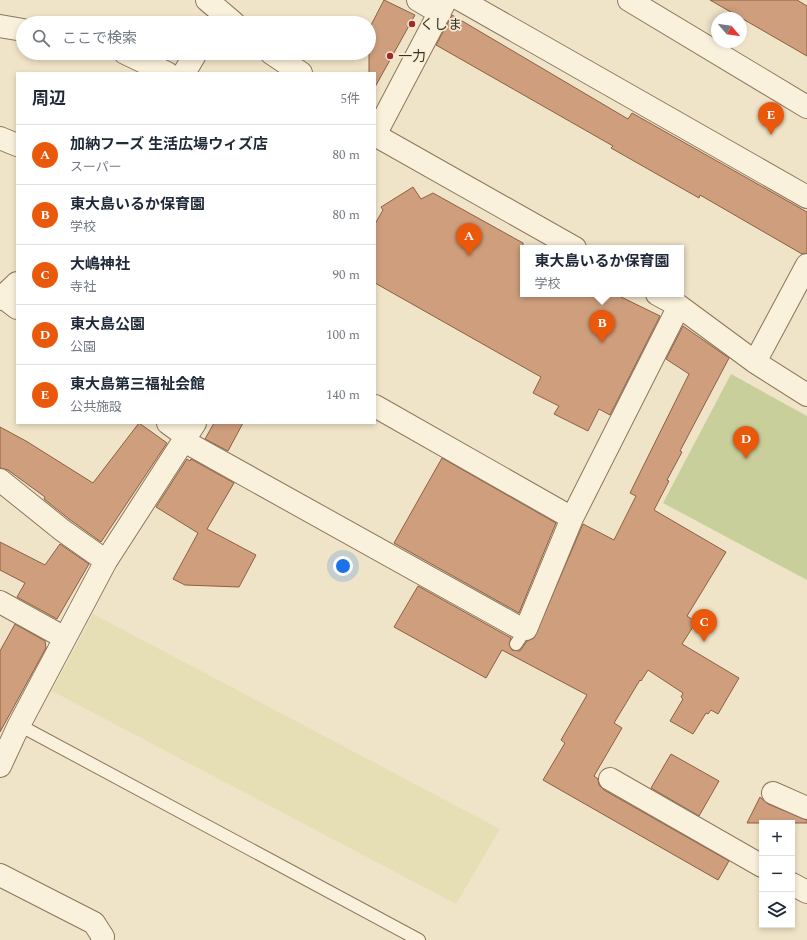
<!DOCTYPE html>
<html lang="ja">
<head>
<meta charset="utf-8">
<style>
	:root { --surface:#fff; --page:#f6f6f7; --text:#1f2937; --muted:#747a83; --line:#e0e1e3; --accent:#ea580c }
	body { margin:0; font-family:Spectral,"Noto Sans JP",serif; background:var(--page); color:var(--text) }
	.controls { position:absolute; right:12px; bottom:12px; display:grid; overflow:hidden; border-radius:0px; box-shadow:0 2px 6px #0003 }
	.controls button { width:36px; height:36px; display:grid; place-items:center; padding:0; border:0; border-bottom:1px solid var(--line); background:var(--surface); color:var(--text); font:20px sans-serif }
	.compass { position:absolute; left:711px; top:12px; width:36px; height:36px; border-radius:50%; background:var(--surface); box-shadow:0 2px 6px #0003; rotate:119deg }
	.you { position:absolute; left:343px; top:566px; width:14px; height:14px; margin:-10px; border:3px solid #fff; border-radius:50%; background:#1a73e8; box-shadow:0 0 0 6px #1a73e833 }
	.badge { display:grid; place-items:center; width:26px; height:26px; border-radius:50%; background:var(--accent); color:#fff; font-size:13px; font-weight:700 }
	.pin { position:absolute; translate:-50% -33px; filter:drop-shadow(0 1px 2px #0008) }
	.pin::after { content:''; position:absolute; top:21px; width:14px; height:12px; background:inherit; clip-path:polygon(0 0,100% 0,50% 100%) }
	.popup { position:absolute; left:520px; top:245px; width:164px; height:52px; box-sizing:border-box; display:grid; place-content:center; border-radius:0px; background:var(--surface); filter:drop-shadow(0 1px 3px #0005); font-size:13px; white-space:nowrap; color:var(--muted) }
	.popup b { font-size:15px; color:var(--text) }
	.popup::after { content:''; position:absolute; left:50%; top:100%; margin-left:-8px; border:8px solid transparent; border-top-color:var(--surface) }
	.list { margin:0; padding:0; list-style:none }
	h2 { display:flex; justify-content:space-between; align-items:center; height:52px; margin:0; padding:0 16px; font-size:17px }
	h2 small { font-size:13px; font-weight:400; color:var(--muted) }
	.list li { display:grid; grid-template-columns:26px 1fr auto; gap:12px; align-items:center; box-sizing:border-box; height:60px; padding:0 16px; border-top:1px solid var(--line) }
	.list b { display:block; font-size:15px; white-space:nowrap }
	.list p { margin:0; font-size:13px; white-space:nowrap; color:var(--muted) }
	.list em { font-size:13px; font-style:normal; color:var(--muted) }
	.icon { flex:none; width:22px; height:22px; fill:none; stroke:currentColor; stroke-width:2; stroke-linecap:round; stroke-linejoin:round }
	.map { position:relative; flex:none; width:807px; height:940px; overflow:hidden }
	.search { position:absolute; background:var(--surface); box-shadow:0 2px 6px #0003; left:16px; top:16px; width:360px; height:44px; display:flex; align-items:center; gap:10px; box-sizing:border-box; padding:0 14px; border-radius:22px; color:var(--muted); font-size:15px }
	.panel { position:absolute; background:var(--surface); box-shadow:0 2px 6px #0003; left:16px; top:72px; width:360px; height:352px; border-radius:0px }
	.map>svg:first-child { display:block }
</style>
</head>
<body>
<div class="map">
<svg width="807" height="940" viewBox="0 0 807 940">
	<rect width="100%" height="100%" fill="#f0e4c8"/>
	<!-- farmland -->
	<path fill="#e6deb5" d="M 93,614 L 500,829 L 456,904 L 52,691 Z"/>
	<!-- green -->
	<path fill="#c9cf9b" d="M 731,374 L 807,416 L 807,580 L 663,503 Z"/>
	<!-- building -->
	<path fill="#cf9f7d" stroke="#8d5f41" d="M 384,0 L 415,15 L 375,87 L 375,73 L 369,73 L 369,29 Z
		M 710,0 L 797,0 L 807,6 L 807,56 Z
		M 452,15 L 628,119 L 632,113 L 807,212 L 807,253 L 802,254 L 700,195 L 699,198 L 611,148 L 613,146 L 436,45 Z
		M 413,187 L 421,199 L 433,193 L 523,243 L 523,294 L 615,294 L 660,316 L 610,415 L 599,409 L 588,431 L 554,414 L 559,406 L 533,393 L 541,377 L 375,283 L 375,224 L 383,210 L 381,207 Z
		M 683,326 L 729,358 L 680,451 L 682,452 L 667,480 L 669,481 L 654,510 L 726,552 L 687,616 L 696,622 L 682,644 L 739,678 L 718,714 L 711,710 L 708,714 L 706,713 L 693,734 L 670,721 L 683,699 L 681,697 L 683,693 L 648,670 L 641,681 L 640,680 L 614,723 L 622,728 L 594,776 L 598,779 L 599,785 L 604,790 L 729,861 L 718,880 L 543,780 L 565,743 L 561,740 L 587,695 L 502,650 L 486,678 L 394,627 L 418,586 L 511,638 L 509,644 L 512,650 L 520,651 L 527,641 L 534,638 L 583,524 L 614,540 L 636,496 L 630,493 L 689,374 L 666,359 Z
		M 139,423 L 167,443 L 101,542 L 69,519 L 44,499 L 45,497 L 8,470 L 0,468 L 0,427 L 26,441 L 93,483 Z
		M 214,423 L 243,423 L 228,451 L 205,439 Z
		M 442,458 L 556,523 L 519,613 L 394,543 Z
		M 187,459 L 190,461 L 191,459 L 234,483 L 207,529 L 256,555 L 239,587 L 185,585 L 173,579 L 198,533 L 156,507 Z
		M 0,542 L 45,565 L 60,544 L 89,564 L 57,619 L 17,597 L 25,583 L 0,570 Z
		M 15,624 L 45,641 L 46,648 L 0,732 L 0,651 Z
		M 671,754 L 719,781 L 699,816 L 651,788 Z
		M 760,797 L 768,804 L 807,820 L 807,823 L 747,823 Z"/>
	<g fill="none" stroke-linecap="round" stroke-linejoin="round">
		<defs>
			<path id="service" d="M 516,644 L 526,629
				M 19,725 L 419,940"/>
			<path id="minor" d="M 207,0 L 234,23
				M 418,0 L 440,13
				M 461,0 L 807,197
				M 629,0 L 807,107
				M 0,26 L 23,30
				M 125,53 L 167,73
				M 271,53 L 301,73
				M 184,73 L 196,53
				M 375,135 L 575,248
				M 375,135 L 446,0
				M 0,138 L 17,145
				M 657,294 L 679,306 L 755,362 L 807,395
				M 0,295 L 17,308
				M 0,299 L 17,283
				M 755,362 L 807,265
				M 375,406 L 572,518
				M 168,423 L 187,437
				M 184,441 L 518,627 L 526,629 L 572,518 L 679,306
				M 0,480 L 62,530 L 106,561
				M 0,602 L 65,638
				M 0,766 L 19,725 L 106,561 L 195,423
				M 610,779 L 762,866
				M 773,793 L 807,808
				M 0,875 L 94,923 L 103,937 L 102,940
				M 792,884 L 807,892"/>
		</defs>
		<!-- service casing -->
		<use href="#service" stroke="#8d765c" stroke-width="14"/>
		<!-- minor casing -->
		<use href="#minor" stroke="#8d765c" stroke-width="24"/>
		<!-- service -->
		<use href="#service" stroke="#faf1dc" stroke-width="12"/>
		<!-- minor -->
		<use href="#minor" stroke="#faf1dc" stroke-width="22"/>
	</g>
	<!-- markers -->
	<g fill="#9e2a2b" stroke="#f7eed8" stroke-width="1.5">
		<circle cx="412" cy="24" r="4"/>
		<circle cx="390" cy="56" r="4"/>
	</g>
	<g text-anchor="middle" stroke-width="3.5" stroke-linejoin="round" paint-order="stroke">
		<!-- poi labels -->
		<g font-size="14" fill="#3d2e20" stroke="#f7eed8" text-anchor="start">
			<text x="420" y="29">くしま</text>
			<text x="398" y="61">一力</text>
		</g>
	</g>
</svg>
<div class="controls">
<button>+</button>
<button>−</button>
<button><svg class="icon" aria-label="layers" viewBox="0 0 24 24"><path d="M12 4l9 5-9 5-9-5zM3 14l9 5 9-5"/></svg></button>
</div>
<svg class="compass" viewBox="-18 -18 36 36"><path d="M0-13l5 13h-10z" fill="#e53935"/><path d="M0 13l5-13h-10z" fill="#747a83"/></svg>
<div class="you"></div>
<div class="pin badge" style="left:469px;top:256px">A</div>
<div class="pin badge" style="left:602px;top:343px">B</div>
<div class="popup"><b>東大島いるか保育園</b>学校</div>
<div class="pin badge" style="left:704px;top:642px">C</div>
<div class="pin badge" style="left:746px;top:459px">D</div>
<div class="pin badge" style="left:771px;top:135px">E</div>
<div class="search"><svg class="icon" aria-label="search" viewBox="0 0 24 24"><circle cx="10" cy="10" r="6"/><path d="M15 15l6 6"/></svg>ここで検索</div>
<section class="panel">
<h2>周辺<small>5件</small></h2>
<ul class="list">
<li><span class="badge">A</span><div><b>加納フーズ 生活広場ウィズ店</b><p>スーパー</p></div><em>80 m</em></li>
<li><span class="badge">B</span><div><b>東大島いるか保育園</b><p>学校</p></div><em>80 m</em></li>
<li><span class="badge">C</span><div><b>大嶋神社</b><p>寺社</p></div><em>90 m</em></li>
<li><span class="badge">D</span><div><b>東大島公園</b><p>公園</p></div><em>100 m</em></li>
<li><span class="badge">E</span><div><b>東大島第三福祉会館</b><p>公共施設</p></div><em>140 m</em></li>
</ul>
</section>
</div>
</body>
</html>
